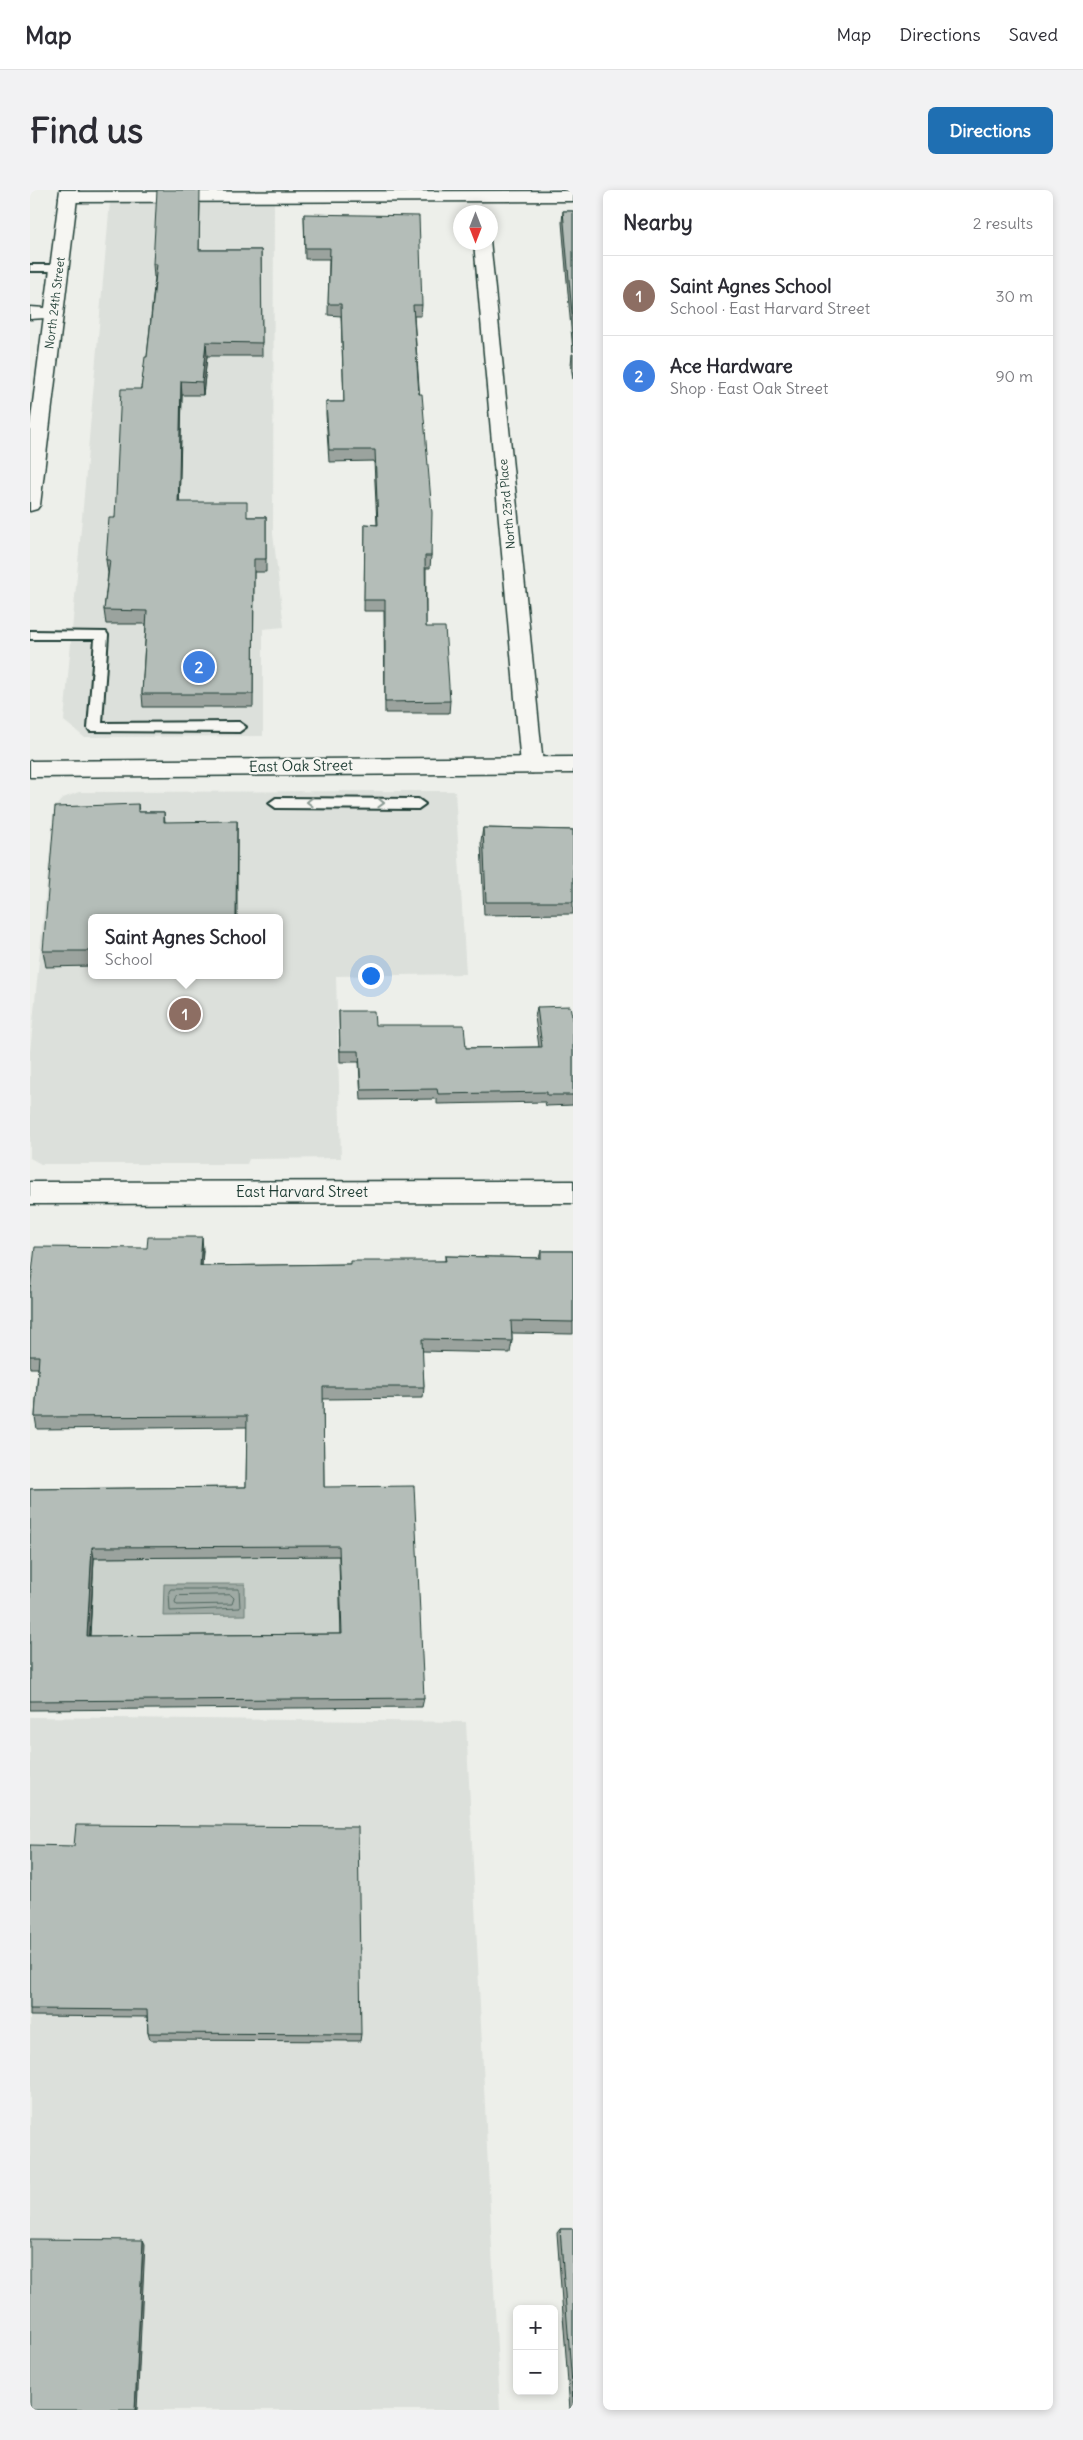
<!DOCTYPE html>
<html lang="en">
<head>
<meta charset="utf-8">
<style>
	:root { --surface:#fff; --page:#f2f2f3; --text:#2b2b33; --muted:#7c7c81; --line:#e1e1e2; --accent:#1f6fb2 }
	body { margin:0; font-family:Delius,sans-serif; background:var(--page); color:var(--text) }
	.controls { position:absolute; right:15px; bottom:15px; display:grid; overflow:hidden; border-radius:8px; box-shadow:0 2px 8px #0003 }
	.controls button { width:45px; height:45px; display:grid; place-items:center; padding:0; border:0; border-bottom:1px solid var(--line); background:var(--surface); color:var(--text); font:25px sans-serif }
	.compass { position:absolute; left:423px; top:15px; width:45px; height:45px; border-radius:50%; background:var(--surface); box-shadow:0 2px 8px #0003; rotate:180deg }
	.you { position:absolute; left:340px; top:785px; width:18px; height:18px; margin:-12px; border:4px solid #fff; border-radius:50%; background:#1a73e8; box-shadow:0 0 0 8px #1a73e833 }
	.badge { display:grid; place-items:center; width:32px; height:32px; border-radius:50%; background:var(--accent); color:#fff; font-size:16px; font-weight:700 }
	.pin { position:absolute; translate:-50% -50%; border:2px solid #fff; box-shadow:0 1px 5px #0006 }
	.popup { position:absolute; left:58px; top:724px; width:195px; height:65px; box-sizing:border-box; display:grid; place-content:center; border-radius:8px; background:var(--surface); filter:drop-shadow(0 1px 4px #0005); font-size:16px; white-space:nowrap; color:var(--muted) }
	.popup b { font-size:19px; color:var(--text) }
	.popup::after { content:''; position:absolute; left:50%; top:100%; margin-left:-10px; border:10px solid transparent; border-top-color:var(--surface) }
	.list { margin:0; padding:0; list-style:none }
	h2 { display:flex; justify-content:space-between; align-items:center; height:65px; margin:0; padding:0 20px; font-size:21px }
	h2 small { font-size:16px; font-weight:400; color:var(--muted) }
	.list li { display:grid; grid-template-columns:32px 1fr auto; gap:15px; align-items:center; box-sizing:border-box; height:80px; padding:0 20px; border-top:1px solid var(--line) }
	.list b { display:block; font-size:19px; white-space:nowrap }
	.list p { margin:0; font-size:16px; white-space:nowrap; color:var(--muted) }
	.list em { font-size:16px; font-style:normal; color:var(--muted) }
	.map { position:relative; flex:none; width:543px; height:2220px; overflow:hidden; border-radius:8px }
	header { display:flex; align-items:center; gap:30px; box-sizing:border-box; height:70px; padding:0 25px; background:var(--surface); border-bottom:1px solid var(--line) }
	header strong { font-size:24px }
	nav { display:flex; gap:28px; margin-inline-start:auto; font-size:18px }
	.intro { display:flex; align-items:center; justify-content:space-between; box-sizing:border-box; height:120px; padding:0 30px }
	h1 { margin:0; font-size:35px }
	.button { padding:12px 22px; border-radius:8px; background:var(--accent); color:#fff; font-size:18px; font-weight:700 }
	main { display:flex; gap:30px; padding:0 30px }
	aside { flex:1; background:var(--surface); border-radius:8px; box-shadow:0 2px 8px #0003 }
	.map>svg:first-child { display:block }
</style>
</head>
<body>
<header>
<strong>Map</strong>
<nav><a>Map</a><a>Directions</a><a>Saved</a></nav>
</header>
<div class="intro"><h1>Find us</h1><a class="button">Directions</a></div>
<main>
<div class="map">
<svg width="543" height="2220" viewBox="0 0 543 2220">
	<rect width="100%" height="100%" fill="#edefea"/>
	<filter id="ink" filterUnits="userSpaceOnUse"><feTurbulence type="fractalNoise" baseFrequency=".02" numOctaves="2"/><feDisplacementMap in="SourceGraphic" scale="10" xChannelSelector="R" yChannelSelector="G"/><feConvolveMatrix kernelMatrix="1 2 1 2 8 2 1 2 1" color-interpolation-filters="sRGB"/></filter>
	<g filter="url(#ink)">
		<!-- built -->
		<path fill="#dce0db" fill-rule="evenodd" d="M 81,0 L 244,0 L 243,343 L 254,437 L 233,439 L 233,546 L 54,547 L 34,531 Z
			M 425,601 L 436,784 L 306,786 L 311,968 L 219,969 L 217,974 L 11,974 L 0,968 L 0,862 L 24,618 L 33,608 L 49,602 ZM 61,728 L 249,728 L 249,785 L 61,785 Z
			M 0,1527 L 436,1532 L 470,2220 L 0,2220 Z"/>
		<!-- green -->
		<path fill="#cbd2cc" stroke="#758880" d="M 309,1366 L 311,1454 L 59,1456 L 64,1368 Z"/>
		<!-- water -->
		<path fill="#9faaa4" stroke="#6c7e77" d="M 134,1394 L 215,1394 L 215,1425 L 133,1426 Z"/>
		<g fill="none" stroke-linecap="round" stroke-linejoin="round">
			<!-- shore -->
			<path stroke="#526961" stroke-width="1" d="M 141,1399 L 209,1399 L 210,1418 L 140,1421 L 139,1402 Z
				M 201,1405 L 204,1408 L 202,1414 L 147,1415 L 145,1412 L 147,1406 Z"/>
			<defs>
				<path id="lane" d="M 0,75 L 30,75 L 35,78 L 30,81 L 0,81 Z
					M 0,441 L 76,442 L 78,445 L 72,533 L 209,532 L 216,537 L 209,542 L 60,541 L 58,538 L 65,449 L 0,449 Z
					M 246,608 L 388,609 L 395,614 L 388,619 L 246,618 L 239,613 Z"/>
				<path id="street" d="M 543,1 L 543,11 L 38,12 L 32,11 L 29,7 L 32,3 L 38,2 Z
					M 460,50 L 513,575 L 510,581 L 502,583 L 494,581 L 491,575 L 444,52 L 460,52 Z
					M 0,117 L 31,119 L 33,123 L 31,127 L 0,129 Z
					M 543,991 L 543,1013 L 0,1014 L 0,992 Z"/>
				<path id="secondary" d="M 30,0 L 48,0 L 10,315 L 7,319 L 0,321 L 0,236 Z
					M 543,567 L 543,583 L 0,587 L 0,571 Z"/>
			</defs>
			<!-- lane casing -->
			<use href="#lane" stroke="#1f3d34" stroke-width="4"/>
			<!-- street casing -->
			<use href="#street" stroke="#1f3d34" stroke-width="3"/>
			<!-- secondary casing -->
			<use href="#secondary" stroke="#1f3d34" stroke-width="3"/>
			<!-- lane -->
			<use href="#lane" fill="#f6f6f2" fill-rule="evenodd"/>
			<!-- street -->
			<use href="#street" fill="#f6f6f2" fill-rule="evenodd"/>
			<!-- secondary -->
			<use href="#secondary" fill="#f6f6f2" fill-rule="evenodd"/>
		</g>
		<!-- wall -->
		<path fill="#9ba39e" stroke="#1f3d34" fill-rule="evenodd" d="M 170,14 L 169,60 L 231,60 L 232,166 L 177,166 L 173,205 L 152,205 L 149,312 L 218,327 L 236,327 L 236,382 L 224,382 L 223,517 L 113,517 L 112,504 L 116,434 L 76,434 L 74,420 L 78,383 L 76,370 L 85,328 L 117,167 L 125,87 L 124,87 L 123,74 Z
			M 533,21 L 543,21 L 543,162 L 532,32 Z
			M 274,24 L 392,115 L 391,126 L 384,126 L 401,366 L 400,378 L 396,378 L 396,437 L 420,511 L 419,523 L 355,523 L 354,421 L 334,421 L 335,334 L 347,335 L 344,271 L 299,272 L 296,224 L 296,212 L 314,212 L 311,126 L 298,125 L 299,69 L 275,69 Z
			M 542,164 L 543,164 L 543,189 L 541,175 Z
			M 108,614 L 109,622 L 134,622 L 135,632 L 207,647 L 61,728 L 61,776 L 16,777 L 13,761 Z
			M 453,638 L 543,640 L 543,724 L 454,725 L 451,651 Z
			M 507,817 L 543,826 L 543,915 L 516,916 L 515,912 L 407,914 L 407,909 L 331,910 L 329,872 L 310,872 L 309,821 L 345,835 L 436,858 L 509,857 L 505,827 Z
			M 173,1060 L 172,1076 L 320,1074 L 415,1071 L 415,1066 L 509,1068 L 511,1061 L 543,1061 L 543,1144 L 482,1143 L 482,1151 L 480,1163 L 392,1161 L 394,1197 L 393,1208 L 293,1209 L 294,1297 L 394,1508 L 392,1517 L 0,1520 L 0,1299 L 216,1297 L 217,1237 L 7,1239 L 5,1227 L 8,1178 L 0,1178 L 0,1100 ZM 309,1366 L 311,1444 L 60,1446 L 64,1368 Z
			M 0,1655 L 331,1844 L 330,1851 L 120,1850 L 118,1843 L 117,1827 L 0,1826 Z
			M 530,2039 L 543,2039 L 543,2220 L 540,2220 L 527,2043 Z"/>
		<!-- shaded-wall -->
		<path fill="#7e8481" stroke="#1f3d34" d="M 176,152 L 177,166 L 173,205 L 172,192 Z
			M 151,191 L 152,205 L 149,326 L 148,312 Z
			M 207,631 L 207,728 L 206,728 Z
			M 172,1047 L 173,1060 L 171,1088 L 170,1076 Z
			M 62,1357 L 64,1368 L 59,1456 L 57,1446 Z
			M 113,2050 L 115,2054 L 107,2220 L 105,2220 Z"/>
		<!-- building -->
		<path fill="#b4bdb8" stroke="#1f3d34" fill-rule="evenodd" d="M 127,0 L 170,0 L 169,60 L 231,60 L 232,153 L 176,152 L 172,192 L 151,191 L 149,289 L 148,312 L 217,312 L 217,327 L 236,327 L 236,369 L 224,369 L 223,504 L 112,504 L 117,421 L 74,420 L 80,370 L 76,370 L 79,328 L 85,328 L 91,199 L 111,199 L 115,167 L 117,167 L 127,74 L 123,74 Z
			M 533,21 L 543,21 L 543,135 Z
			M 274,24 L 389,26 L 392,115 L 383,115 L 389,204 L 392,204 L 402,323 L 401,366 L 395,366 L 396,437 L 415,437 L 420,511 L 355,512 L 355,410 L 334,410 L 335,334 L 348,335 L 345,260 L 299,260 L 296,212 L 314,212 L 311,114 L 298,114 L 300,58 L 275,58 Z
			M 108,614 L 108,622 L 134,622 L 134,632 L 207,631 L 206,728 L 61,728 L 61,761 L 13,761 L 25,617 Z
			M 453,638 L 543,640 L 543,712 L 456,712 Z
			M 540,816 L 542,826 L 543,826 L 543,905 L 517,905 L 517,902 L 408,904 L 407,899 L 331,900 L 329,861 L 310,861 L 309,821 L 344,821 L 345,835 L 434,835 L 436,858 L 512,857 L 507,817 Z
			M 118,1047 L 172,1047 L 170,1076 L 320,1074 L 320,1071 L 416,1071 L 415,1066 L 511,1068 L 511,1061 L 543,1061 L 543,1132 L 481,1131 L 482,1151 L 392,1149 L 394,1197 L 293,1197 L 294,1297 L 384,1296 L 394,1508 L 0,1511 L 0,1299 L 216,1297 L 217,1226 L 5,1227 L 9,1166 L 0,1166 L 0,1100 L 5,1057 L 117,1058 ZM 309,1356 L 312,1444 L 57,1446 L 62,1357 Z
			M 46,1635 L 328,1637 L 331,1844 L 118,1843 L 117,1820 L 0,1819 L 0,1655 L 44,1656 Z
			M 530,2039 L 543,2039 L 543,2207 Z
			M 0,2049 L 113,2050 L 105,2220 L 0,2220 Z"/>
		<!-- one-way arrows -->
		<defs><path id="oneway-chevron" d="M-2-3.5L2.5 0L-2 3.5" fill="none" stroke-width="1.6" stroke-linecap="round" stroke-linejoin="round" transform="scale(1.25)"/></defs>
		<g stroke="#8a9a93">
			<use href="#oneway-chevron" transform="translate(280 612) rotate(179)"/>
			<use href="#oneway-chevron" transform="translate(351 613) rotate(2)"/>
		</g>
	</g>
	<g text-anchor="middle" stroke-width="4.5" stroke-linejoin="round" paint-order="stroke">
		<!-- far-street labels -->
		<g font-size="12" fill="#1f3d34" stroke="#f6f6f2">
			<text transform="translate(25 113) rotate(-83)" y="4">North 24th Street</text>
			<text transform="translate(477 314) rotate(-95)" y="4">North 23rd Place</text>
		</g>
		<!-- street labels -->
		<g font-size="15" fill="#1f3d34" stroke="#f6f6f2">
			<text transform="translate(271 576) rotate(-1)" y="5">East Oak Street</text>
			<text x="272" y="1007">East Harvard Street</text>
		</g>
	</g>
</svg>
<div class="controls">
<button>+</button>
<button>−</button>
</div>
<svg class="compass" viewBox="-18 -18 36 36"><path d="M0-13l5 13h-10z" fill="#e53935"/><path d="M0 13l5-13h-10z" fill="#7c7c81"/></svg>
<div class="you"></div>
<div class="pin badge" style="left:155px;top:824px;background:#8d6e63">1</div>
<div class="popup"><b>Saint Agnes School</b>School</div>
<div class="pin badge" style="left:169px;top:477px;background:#3f7fe0">2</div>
</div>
<aside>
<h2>Nearby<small>2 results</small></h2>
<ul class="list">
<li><span class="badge" style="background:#8d6e63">1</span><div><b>Saint Agnes School</b><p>School · East Harvard Street</p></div><em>30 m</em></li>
<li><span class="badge" style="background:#3f7fe0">2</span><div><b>Ace Hardware</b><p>Shop · East Oak Street</p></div><em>90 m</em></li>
</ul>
</aside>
</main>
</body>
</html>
